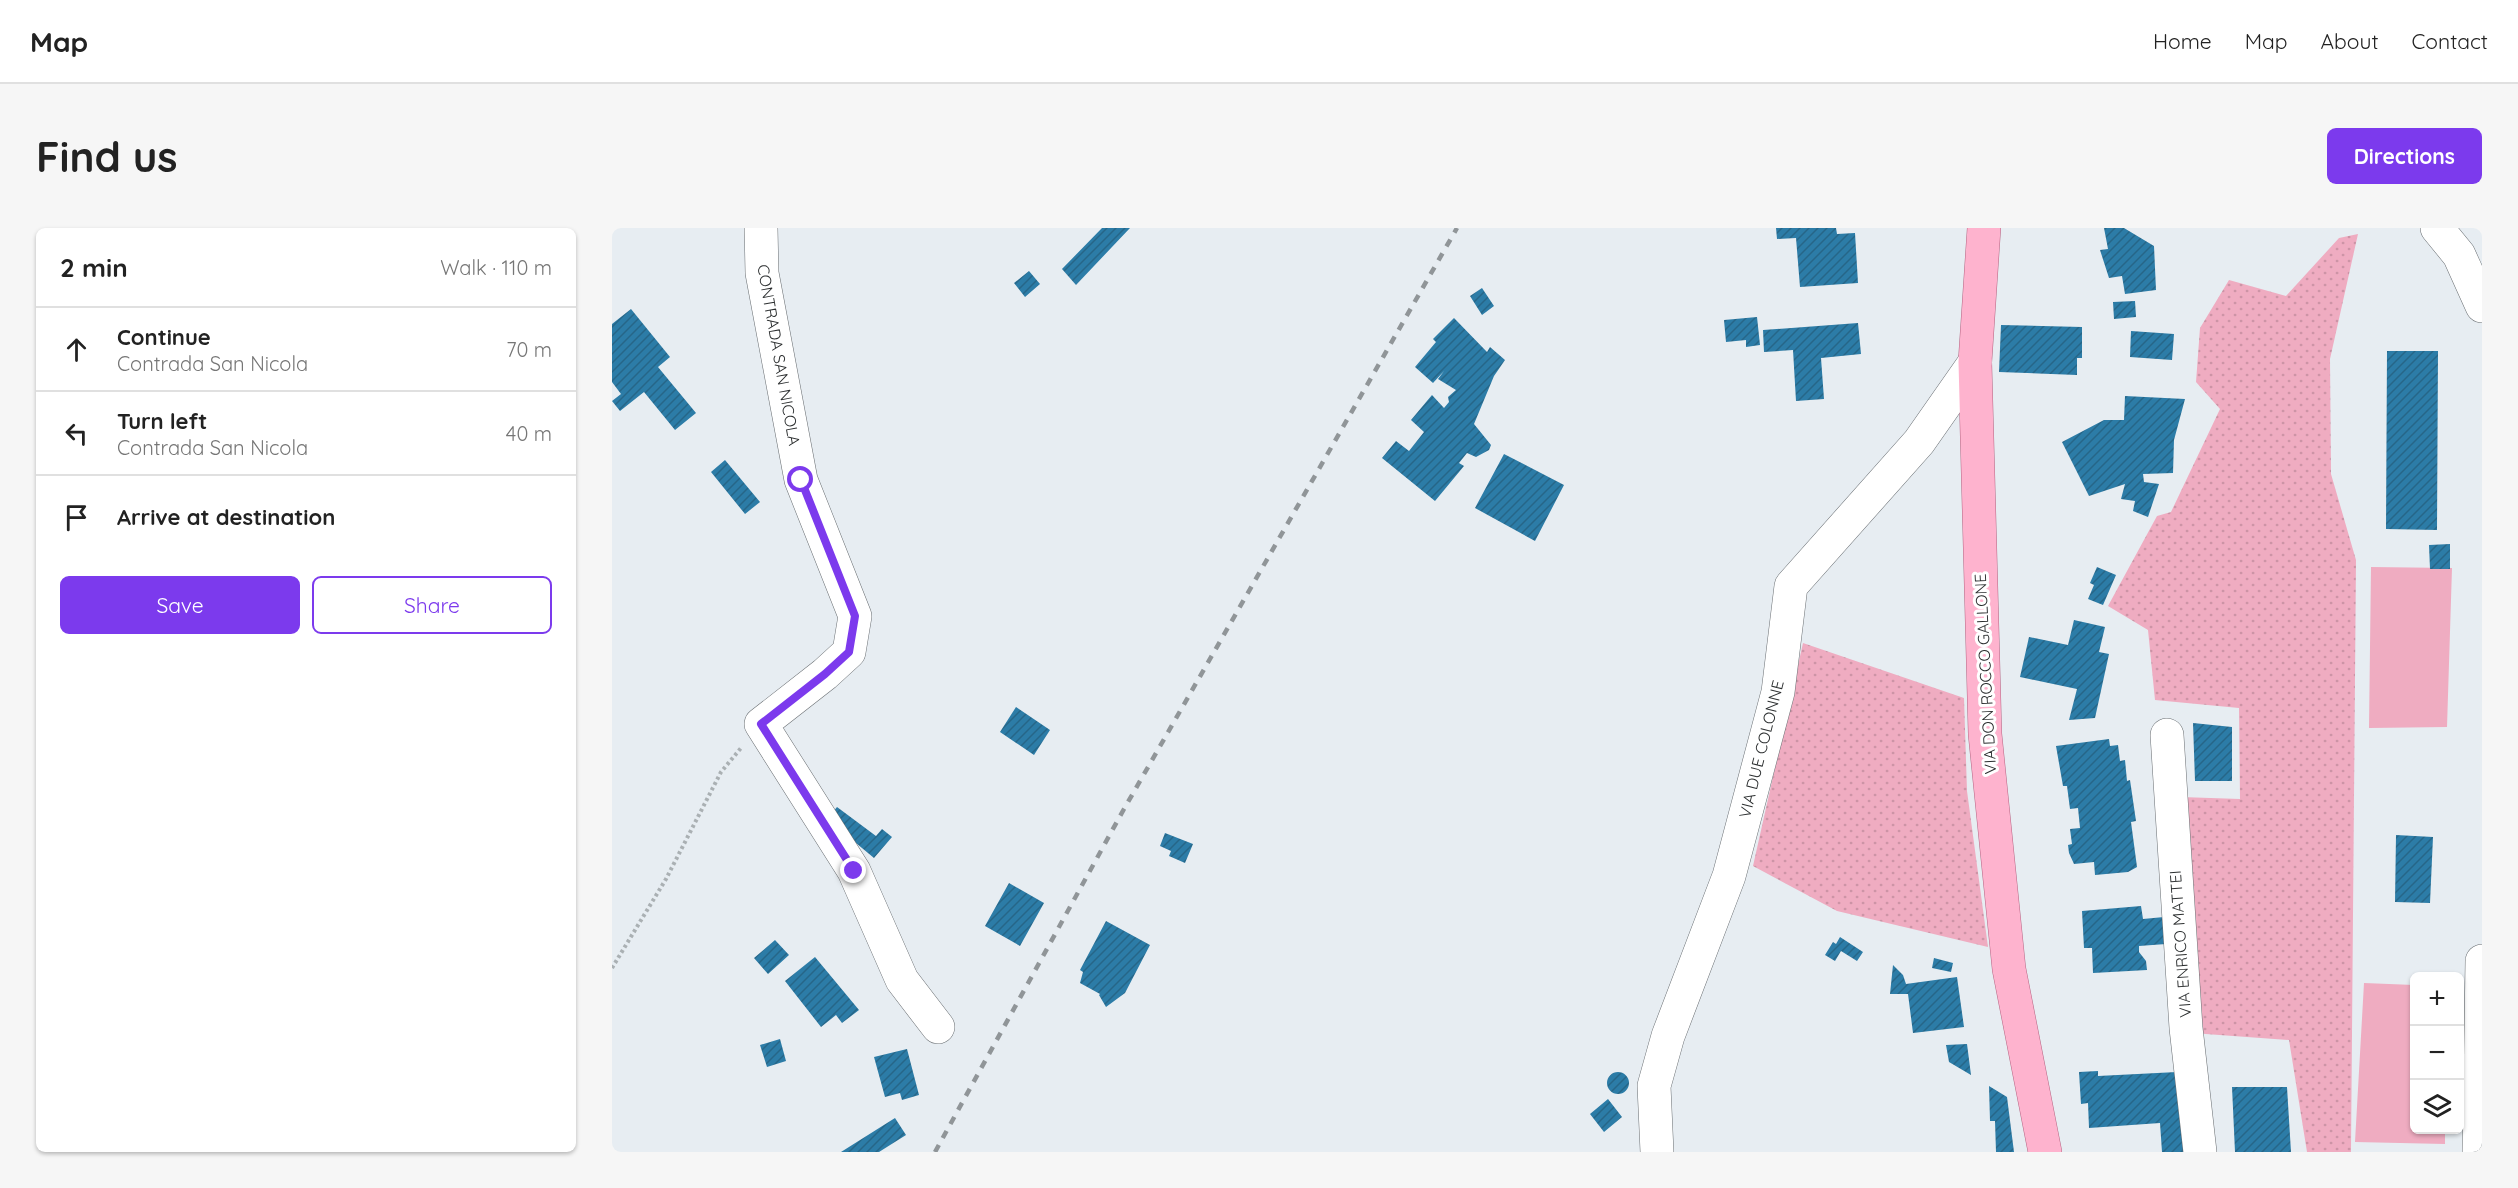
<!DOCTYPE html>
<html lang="en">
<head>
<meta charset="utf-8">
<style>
	:root { --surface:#fff; --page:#f6f6f6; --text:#222; --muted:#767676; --line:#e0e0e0; --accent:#7c3aed }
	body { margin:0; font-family:Quicksand,sans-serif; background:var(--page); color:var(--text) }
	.controls { position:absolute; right:18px; bottom:18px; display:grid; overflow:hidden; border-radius:9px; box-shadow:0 2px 4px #0004 }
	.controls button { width:54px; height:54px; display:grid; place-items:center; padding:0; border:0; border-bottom:2px solid var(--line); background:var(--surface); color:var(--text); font:30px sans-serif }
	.stop { position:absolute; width:18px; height:18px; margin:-14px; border:4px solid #7c3aed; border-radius:50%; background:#fff }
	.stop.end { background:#7c3aed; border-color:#fff; box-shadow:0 2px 6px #0008 }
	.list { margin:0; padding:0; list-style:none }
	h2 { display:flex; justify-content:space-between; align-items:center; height:78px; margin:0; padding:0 24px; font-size:26px }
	h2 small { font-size:20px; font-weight:400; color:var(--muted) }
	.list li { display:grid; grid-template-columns:39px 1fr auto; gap:18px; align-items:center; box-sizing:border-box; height:84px; padding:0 24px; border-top:2px solid var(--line) }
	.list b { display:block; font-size:22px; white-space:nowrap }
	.list p { margin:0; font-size:20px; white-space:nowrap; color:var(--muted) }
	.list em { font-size:20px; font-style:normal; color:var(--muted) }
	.actions { display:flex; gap:12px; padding:18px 24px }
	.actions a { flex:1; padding:14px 0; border:2px solid var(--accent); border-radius:9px; text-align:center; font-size:21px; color:var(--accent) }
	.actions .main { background:var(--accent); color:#fff }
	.icon { flex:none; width:33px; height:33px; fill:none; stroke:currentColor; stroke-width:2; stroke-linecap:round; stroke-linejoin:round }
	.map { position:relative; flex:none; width:1870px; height:924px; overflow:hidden; border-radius:9px }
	header { display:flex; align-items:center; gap:36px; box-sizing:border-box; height:84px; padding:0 30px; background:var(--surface); border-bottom:2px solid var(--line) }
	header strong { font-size:28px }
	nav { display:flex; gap:33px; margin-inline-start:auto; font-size:21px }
	.intro { display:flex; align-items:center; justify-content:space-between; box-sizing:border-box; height:144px; padding:0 36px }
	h1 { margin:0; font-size:42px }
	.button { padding:15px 27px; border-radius:9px; background:var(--accent); color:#fff; font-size:21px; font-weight:700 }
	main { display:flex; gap:36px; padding:0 36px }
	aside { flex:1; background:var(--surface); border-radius:9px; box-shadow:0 2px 4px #0004 }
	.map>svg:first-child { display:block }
</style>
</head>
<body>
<header>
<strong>Map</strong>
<nav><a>Home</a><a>Map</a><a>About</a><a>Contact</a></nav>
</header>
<div class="intro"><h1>Find us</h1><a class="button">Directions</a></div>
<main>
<aside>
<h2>2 min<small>Walk · 110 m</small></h2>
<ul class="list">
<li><svg class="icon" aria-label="ahead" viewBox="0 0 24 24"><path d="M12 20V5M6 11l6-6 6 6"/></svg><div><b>Continue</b><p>Contrada San Nicola</p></div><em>70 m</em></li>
<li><svg class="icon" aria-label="left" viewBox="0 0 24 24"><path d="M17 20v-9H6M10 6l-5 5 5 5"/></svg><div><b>Turn left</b><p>Contrada San Nicola</p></div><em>40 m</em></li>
<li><svg class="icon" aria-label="arrive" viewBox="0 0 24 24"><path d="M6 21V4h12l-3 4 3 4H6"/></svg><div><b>Arrive at destination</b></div></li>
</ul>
<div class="actions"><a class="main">Save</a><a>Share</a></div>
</aside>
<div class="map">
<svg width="1870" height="924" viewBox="0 0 1870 924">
	<defs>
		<pattern id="grass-dots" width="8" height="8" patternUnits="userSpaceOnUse" patternTransform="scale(1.5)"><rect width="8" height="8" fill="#efacc1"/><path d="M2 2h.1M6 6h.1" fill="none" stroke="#cd94a6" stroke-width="1.8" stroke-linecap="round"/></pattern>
		<pattern id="building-hatch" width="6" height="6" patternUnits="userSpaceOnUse" patternTransform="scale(1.5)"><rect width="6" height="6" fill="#2c7ca7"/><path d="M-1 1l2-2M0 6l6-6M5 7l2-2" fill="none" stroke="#266688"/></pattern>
	</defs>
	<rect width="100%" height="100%" fill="#e7edf2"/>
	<!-- grass -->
	<path fill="url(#grass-dots)" d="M 1746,6 L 1718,131 L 1719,246 L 1744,332 L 1739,924 L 1695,924 L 1677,812 L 1580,805 L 1569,569 L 1628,571 L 1627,480 L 1543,472 L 1536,402 L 1496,378 L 1545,288 L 1559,284 L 1608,181 L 1584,154 L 1588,100 L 1617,52 L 1674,68 L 1727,10 Z
		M 1191,415 L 1352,470 L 1355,563 L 1376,719 L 1225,683 L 1141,638 Z"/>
	<!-- garden -->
	<path fill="#efacc1" d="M 1759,339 L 1840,340 L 1835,499 L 1757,500 Z
		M 1752,755 L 1802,757 L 1802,902 L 1833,902 L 1833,916 L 1743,914 Z"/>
	<!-- building -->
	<path fill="url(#building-hatch)" d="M 490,0 L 518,0 L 464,57 L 450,41 Z
		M 1164,0 L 1224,0 L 1225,6 L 1243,5 L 1246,55 L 1188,59 L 1184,10 L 1165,11 Z
		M 1492,0 L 1512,0 L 1542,18 L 1544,62 L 1513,66 L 1510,48 L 1497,50 L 1488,22 L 1496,21 Z
		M 417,43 L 428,56 L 413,69 L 402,55 Z
		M 870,60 L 882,78 L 870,87 L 858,68 Z
		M 1523,73 L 1524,89 L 1502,91 L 1501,74 Z
		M 19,81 L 58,129 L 46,139 L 84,185 L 63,202 L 32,164 L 8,183 L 0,173 L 9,166 L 0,154 L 0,96 Z
		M 1145,89 L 1148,117 L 1134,119 L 1134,112 L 1114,114 L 1112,92 Z
		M 842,90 L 875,124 L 878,119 L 893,132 L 882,148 L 862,196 L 879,217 L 877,222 L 864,229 L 855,225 L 847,235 L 852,238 L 823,273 L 770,230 L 784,213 L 797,223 L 812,204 L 799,192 L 820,167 L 832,180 L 837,174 L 836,169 L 844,162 L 826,151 L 832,143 L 821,155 L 803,139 L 824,114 L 821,111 Z
		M 1246,95 L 1249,126 L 1209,130 L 1212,171 L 1184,173 L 1181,122 L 1152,124 L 1151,102 Z
		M 1389,97 L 1470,99 L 1470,130 L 1465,130 L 1465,147 L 1387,144 Z
		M 1519,103 L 1562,106 L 1560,132 L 1518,129 Z
		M 1775,123 L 1826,123 L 1825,302 L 1774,301 Z
		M 1513,168 L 1573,171 L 1562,212 L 1561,245 L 1531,246 L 1532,254 L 1547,256 L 1536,289 L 1521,283 L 1523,273 L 1509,271 L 1513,256 L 1477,268 L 1450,214 L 1492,192 L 1512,192 Z
		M 892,226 L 952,257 L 923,313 L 863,280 Z
		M 113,232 L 148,274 L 133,286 L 99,244 Z
		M 1838,316 L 1838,341 L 1818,341 L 1817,317 Z
		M 1485,339 L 1504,347 L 1491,377 L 1476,371 L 1482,357 L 1478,355 Z
		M 1462,392 L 1493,399 L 1487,424 L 1497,426 L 1483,490 L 1457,492 L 1465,461 L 1408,449 L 1417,409 L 1456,417 Z
		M 404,479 L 438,502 L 422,527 L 388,504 Z
		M 1581,495 L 1620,499 L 1620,553 L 1583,553 Z
		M 1497,511 L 1498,518 L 1506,517 L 1508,533 L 1513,532 L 1515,553 L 1518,552 L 1524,593 L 1519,594 L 1525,639 L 1516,644 L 1483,647 L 1482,634 L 1462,636 L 1457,625 L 1456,617 L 1460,616 L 1458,601 L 1468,600 L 1466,580 L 1458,581 L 1455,558 L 1451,558 L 1444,518 Z
		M 225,579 L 264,608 L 270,601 L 280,609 L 262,630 L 215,591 Z
		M 553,605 L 581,616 L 573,635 L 557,628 L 559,623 L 548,618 Z
		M 1784,607 L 1821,609 L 1818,675 L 1783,674 Z
		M 397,655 L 432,675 L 408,718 L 373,698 Z
		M 1529,678 L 1531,691 L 1552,689 L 1554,716 L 1527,718 L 1527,724 L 1534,733 L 1535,742 L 1481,745 L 1480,720 L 1472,720 L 1470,683 Z
		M 494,693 L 538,717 L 513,765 L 494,779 L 487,767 L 488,766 L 468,755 L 471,744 L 468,742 Z
		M 1228,709 L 1251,724 L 1245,733 L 1229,723 L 1223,733 L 1213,727 L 1221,714 L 1224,716 Z
		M 163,712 L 177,727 L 156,746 L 142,730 Z
		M 203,729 L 247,782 L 230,795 L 224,787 L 209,799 L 173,753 Z
		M 1322,730 L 1341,735 L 1339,744 L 1320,740 Z
		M 1281,737 L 1291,747 L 1294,756 L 1345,749 L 1352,799 L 1301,805 L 1296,766 L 1278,766 Z
		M 168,811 L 174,833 L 155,839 L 148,817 Z
		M 1355,816 L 1359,847 L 1337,834 L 1334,817 Z
		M 295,821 L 307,867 L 290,872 L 288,865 L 273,869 L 262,829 Z
		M 1486,843 L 1486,848 L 1565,844 L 1574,924 L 1550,924 L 1548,895 L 1477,900 L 1476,875 L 1469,876 L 1467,844 Z
		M995 855a11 11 0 1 1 22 0a11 11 0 1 1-22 0Z
		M 1377,858 L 1395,869 L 1402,924 L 1384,924 L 1383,893 L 1378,893 Z
		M 1620,859 L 1675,859 L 1679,924 L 1623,924 Z
		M 996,871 L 1010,889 L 992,904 L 978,886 Z
		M 283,890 L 294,907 L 267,924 L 229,924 Z"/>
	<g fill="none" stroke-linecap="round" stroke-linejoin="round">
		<defs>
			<path id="minor" d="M 149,0 L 150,45 L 189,252 L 243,388 L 237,424 L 213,446 L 149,496 L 242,643 L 290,752 L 326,799
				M 1825,0 L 1847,27 L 1870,78
				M 1555,507 L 1574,800 L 1588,924
				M 1045,924 L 1042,858 L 1056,808 L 1117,648 L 1166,464 L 1179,358 L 1307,214 L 1363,134
				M 1867,924 L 1870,733"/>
			<path id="major" d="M 1372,0 L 1363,134 L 1373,506 L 1397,741 L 1433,924"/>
		</defs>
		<!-- minor casing -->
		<use href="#minor" stroke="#696e72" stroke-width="34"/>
		<!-- major casing -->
		<use href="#major" stroke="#b46482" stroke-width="34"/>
		<!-- path -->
		<path stroke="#aab0b3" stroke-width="4" stroke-dasharray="3 3" stroke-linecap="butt" d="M 0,740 L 54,651 L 109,544 L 129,520"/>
		<!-- minor -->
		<use href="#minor" stroke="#fff" stroke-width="33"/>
		<!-- major -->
		<use href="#major" stroke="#feb3ce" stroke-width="33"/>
		<!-- rail -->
		<path stroke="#909598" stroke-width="4.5" stroke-dasharray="8 8" stroke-linecap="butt" d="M 323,924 L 512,581 L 845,0"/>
	</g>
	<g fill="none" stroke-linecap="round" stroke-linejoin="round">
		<!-- route -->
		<path stroke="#7c3aed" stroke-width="8" d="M 189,252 L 243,388 L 237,424 L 213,446 L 149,496 L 242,643"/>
	</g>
	<g text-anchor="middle" stroke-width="6" stroke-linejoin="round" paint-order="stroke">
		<!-- street labels -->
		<g font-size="16" fill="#2b2e2f" stroke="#fff">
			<text transform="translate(167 127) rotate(80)" y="6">CONTRADA SAN NICOLA</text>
			<text transform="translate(1373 446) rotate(-93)" y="6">VIA DON ROCCO GALLONE</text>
			<text transform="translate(1149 521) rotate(-76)" y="6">VIA DUE COLONNE</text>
			<text transform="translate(1568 716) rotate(-94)" y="6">VIA ENRICO MATTEI</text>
		</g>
	</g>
</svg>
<div class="controls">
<button>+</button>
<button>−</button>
<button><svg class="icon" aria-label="layers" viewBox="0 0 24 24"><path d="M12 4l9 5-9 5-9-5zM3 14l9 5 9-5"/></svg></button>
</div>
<div class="stop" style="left:189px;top:252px"></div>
<div class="stop end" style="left:242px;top:643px"></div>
</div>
</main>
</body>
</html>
